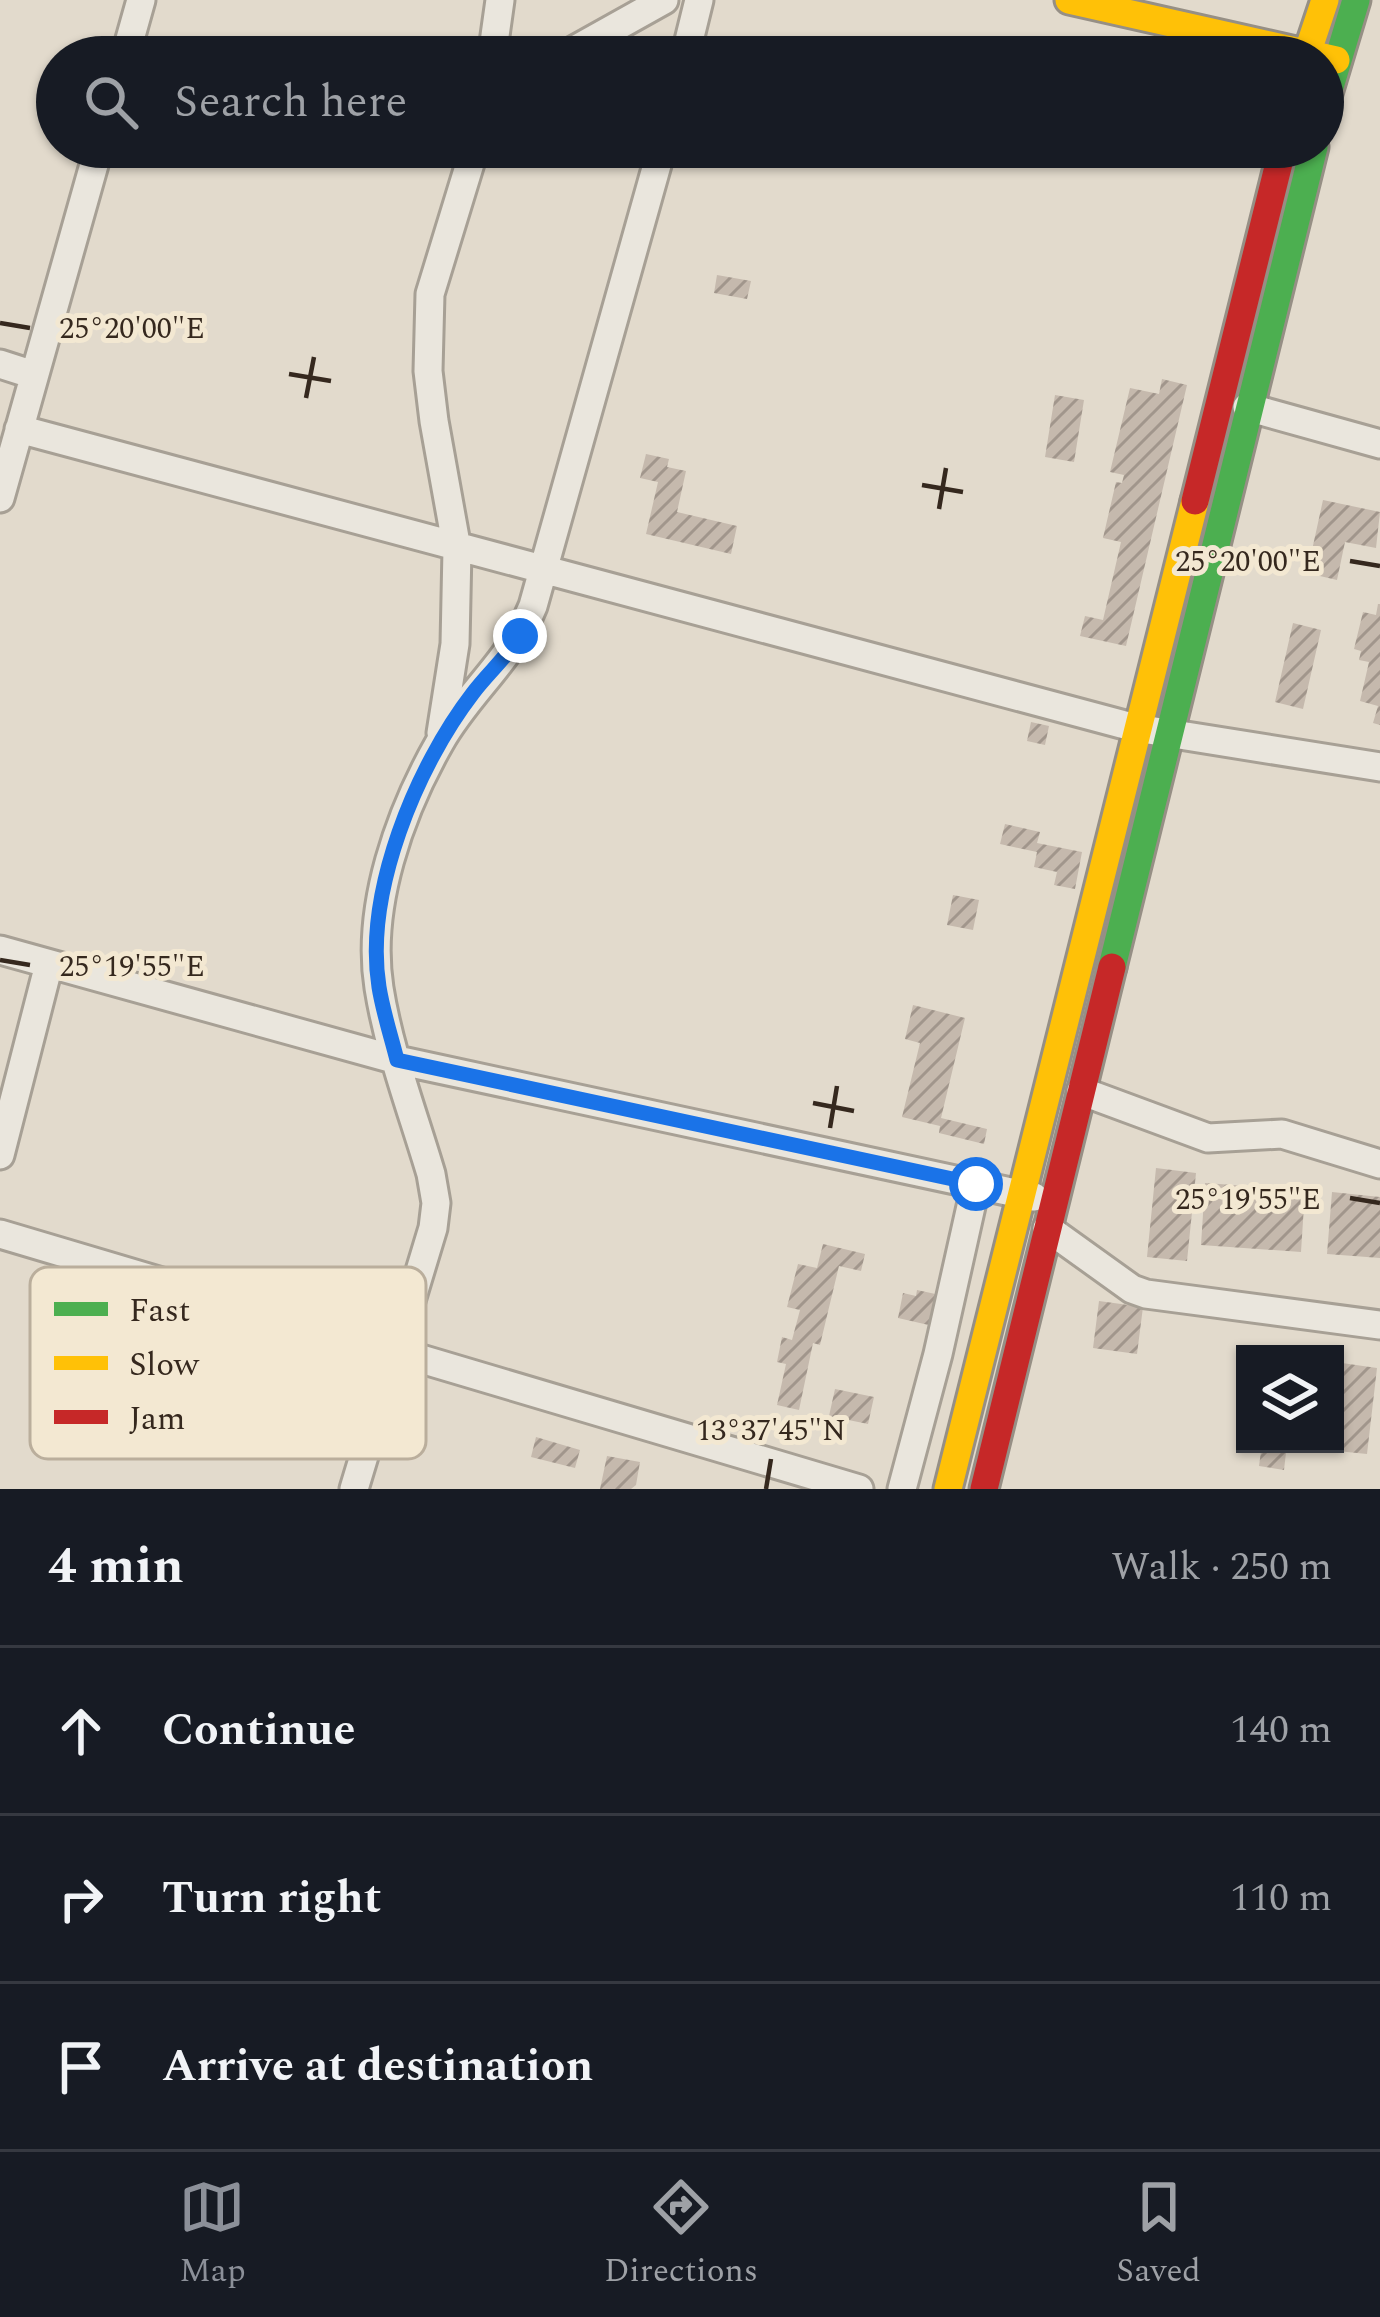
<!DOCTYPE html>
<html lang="en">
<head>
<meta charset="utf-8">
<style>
	:root { --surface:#171b24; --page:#242831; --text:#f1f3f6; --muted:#9ea1a6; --line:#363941; --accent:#8c9099 }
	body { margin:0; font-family:Spectral,serif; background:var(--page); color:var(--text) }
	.controls { position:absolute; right:36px; bottom:36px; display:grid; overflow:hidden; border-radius:0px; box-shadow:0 3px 9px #0004 }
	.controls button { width:108px; height:108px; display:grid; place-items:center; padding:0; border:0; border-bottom:3px solid var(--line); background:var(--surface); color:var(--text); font:60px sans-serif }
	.stop { position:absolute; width:36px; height:36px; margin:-27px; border:9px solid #1a73e8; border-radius:50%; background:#fff }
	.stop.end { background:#1a73e8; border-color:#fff; box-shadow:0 3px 12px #0008 }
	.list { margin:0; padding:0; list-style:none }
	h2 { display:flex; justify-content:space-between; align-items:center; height:156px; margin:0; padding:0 48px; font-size:51px }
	h2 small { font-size:39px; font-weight:400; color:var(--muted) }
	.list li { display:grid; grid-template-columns:78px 1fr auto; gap:36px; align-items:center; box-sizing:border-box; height:168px; padding:0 48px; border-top:3px solid var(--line) }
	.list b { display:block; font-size:45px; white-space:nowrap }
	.list em { font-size:39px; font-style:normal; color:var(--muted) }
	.icon { flex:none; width:66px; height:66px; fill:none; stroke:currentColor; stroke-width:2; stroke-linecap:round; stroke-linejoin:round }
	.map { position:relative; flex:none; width:1380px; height:1489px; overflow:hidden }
	.search { position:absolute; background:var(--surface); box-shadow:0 3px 9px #0004; left:36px; right:36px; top:36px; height:132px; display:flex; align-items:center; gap:30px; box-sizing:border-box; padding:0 42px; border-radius:66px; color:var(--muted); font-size:45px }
	.sheet { height:660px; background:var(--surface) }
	nav { display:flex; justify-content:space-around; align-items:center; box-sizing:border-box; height:168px; border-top:3px solid var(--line); background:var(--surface); font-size:33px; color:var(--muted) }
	nav a { display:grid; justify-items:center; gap:6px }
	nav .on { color:var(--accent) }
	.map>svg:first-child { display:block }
</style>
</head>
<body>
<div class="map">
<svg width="1380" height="1489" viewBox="0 0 1380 1489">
	<defs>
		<pattern id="building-hatch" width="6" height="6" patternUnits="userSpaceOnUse" patternTransform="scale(3)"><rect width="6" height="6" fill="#c5b9ad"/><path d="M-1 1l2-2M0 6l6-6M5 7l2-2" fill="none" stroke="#a1968c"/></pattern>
	</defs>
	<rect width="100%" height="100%" fill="#e2dacc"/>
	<!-- building -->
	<path fill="url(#building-hatch)" d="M 717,275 L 751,281 L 747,299 L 714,293 Z
		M 1162,379 L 1187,385 L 1126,646 L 1080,636 L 1085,616 L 1103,620 L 1121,542 L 1103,538 L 1116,482 L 1122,483 L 1124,475 L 1110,472 L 1130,388 L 1159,394 Z
		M 1055,395 L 1084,400 L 1074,462 L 1045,457 Z
		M 646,454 L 669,459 L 667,467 L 686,471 L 677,512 L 737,526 L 731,554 L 646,534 L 658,482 L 640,478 Z
		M 1323,500 L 1380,512 L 1376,548 L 1345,542 L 1337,580 L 1307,573 Z
		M 1378,604 L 1380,604 L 1380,725 L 1373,723 L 1378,706 L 1360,701 L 1369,662 L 1359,660 L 1361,651 L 1354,649 L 1363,612 L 1376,615 Z
		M 1293,623 L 1321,630 L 1303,709 L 1275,702 Z
		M 1031,722 L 1049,726 L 1045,745 L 1027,741 Z
		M 1005,824 L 1040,832 L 1037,843 L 1082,852 L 1075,889 L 1054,885 L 1057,872 L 1034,867 L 1037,852 L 1000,844 Z
		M 953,895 L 979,900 L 973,930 L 947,925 Z
		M 913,1005 L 965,1018 L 941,1118 L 987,1129 L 984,1144 L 939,1133 L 940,1126 L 902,1117 L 920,1043 L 905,1039 Z
		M 1156,1168 L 1196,1173 L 1187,1261 L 1147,1257 Z
		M 1205,1183 L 1305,1190 L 1301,1252 L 1201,1245 Z
		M 1332,1192 L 1380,1197 L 1380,1258 L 1327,1254 Z
		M 823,1244 L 865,1254 L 861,1271 L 839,1266 L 820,1345 L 813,1343 L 799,1410 L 777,1405 L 786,1364 L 777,1362 L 782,1337 L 792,1340 L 800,1310 L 787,1307 L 798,1264 L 817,1268 Z
		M 917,1290 L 940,1295 L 933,1326 L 898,1318 L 903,1293 L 916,1296 Z
		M 1099,1301 L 1143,1307 L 1137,1354 L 1093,1348 Z
		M 1335,1362 L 1377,1368 L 1367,1454 L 1317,1449 L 1317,1444 L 1335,1444 Z
		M 835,1389 L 874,1397 L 868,1424 L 829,1416 Z
		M 536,1437 L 580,1450 L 575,1468 L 531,1457 Z
		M 1262,1444 L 1287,1444 L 1284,1470 L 1259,1466 Z
		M 607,1456 L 640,1462 L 636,1485 L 631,1489 L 600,1489 Z"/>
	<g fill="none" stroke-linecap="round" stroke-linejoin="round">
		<defs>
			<path id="street" d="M 125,57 L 141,0
				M 492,57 L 500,0
				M 562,57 L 664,0
				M 685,57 L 699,0
				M 0,364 L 34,375
				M 1247,407 L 1380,444
				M 19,429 L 1136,728 L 1380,767
				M 0,498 L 99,147
				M 441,733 L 455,644 L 457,549 L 434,421 L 428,371 L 430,294 L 475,147
				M 0,950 L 397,1060 L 1034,1197
				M 1081,1091 L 1208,1138 L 1282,1134 L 1380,1164
				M 0,1155 L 49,964
				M 1047,1228 L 1132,1289 L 1146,1294 L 1380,1325
				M 0,1234 L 859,1489
				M 354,1489 L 433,1228 L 436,1203 L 431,1174 C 413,1113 389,1051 379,988 C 366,906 400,812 440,742 C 469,691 511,661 533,606 L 662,147
				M 902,1489 L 938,1354 L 976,1184"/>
			<path id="fast" d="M 1323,110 L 1356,0
				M 1112,967 L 1314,147"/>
			<path id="slow" d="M 1069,0 L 1336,60
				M 1306,57 L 1325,0
				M 948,1489 L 1195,501"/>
			<path id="jam" d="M 1195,501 L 1283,147
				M 984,1489 L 1112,967"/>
		</defs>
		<!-- street casing -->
		<use href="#street" stroke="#a7a095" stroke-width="33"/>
		<!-- fast casing -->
		<use href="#fast" stroke="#968f85" stroke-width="33"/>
		<!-- slow casing -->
		<use href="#slow" stroke="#968f85" stroke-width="33"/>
		<!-- jam casing -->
		<use href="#jam" stroke="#968f85" stroke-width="33"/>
		<!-- street -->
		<use href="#street" stroke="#eae6dd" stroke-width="27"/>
		<!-- fast -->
		<use href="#fast" stroke="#4caf50" stroke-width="27"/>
		<!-- slow -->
		<use href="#slow" stroke="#ffc107" stroke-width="27"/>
		<!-- jam -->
		<use href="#jam" stroke="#c62828" stroke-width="27"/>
	</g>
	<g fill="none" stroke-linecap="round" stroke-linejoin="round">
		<!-- route -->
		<path stroke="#1a73e8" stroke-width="15" d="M 520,636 C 506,658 488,673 473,693 C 416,767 364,893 379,987 C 383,1012 391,1036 397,1060 L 976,1184"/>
	</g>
	<!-- ticks -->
	<path fill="none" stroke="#35281e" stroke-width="4.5" d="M 0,323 L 30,328M 289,374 L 331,381M 306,398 L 314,357M 922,485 L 963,492M 939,509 L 946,468M 1350,561 L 1380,566M 0,960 L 30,965M 813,1103 L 854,1111M 830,1128 L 837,1086M 1350,1198 L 1380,1203M 766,1489 L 771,1459"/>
	<!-- legend -->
	<rect x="30" y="1267" width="396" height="192" rx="18" fill="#f3e8d2" stroke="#baae9c" stroke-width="3"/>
	<rect x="54" y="1302" width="54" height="14" fill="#4caf50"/>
	<rect x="54" y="1356" width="54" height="14" fill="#ffc107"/>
	<rect x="54" y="1410" width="54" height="14" fill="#c62828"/>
	<g font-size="33" fill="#35281e">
		<text x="129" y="1321">Fast</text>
		<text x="129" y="1375">Slow</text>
		<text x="129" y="1429">Jam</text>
	</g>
	<g font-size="30" text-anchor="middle" fill="#35281e" stroke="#f3e8d2" stroke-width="10" stroke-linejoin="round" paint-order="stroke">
		<text x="132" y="338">25°20'00"E</text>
		<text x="1248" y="571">25°20'00"E</text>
		<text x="132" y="976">25°19'55"E</text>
		<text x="1248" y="1209">25°19'55"E</text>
		<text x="771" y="1440">13°37'45"N</text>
	</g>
</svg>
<div class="controls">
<button><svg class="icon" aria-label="layers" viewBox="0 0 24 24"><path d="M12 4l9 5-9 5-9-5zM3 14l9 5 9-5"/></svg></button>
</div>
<div class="stop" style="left:976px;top:1184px"></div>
<div class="stop end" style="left:520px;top:636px"></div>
<div class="search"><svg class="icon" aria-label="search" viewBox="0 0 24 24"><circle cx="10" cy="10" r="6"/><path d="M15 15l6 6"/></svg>Search here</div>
</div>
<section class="sheet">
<h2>4 min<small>Walk · 250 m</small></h2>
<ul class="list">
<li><svg class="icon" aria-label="ahead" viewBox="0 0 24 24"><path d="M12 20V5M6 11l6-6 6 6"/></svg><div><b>Continue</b></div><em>140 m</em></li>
<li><svg class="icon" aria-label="right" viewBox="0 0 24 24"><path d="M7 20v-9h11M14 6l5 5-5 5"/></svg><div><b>Turn right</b></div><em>110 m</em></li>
<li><svg class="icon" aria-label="arrive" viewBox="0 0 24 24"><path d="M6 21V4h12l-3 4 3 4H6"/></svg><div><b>Arrive at destination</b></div></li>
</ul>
</section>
<nav>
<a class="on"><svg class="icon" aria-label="map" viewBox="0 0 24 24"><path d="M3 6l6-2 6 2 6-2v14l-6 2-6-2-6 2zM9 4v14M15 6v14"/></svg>Map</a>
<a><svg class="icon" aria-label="directions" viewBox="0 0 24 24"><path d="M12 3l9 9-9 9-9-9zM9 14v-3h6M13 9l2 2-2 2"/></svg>Directions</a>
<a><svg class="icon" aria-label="saved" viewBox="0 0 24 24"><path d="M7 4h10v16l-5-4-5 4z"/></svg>Saved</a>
</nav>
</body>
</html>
